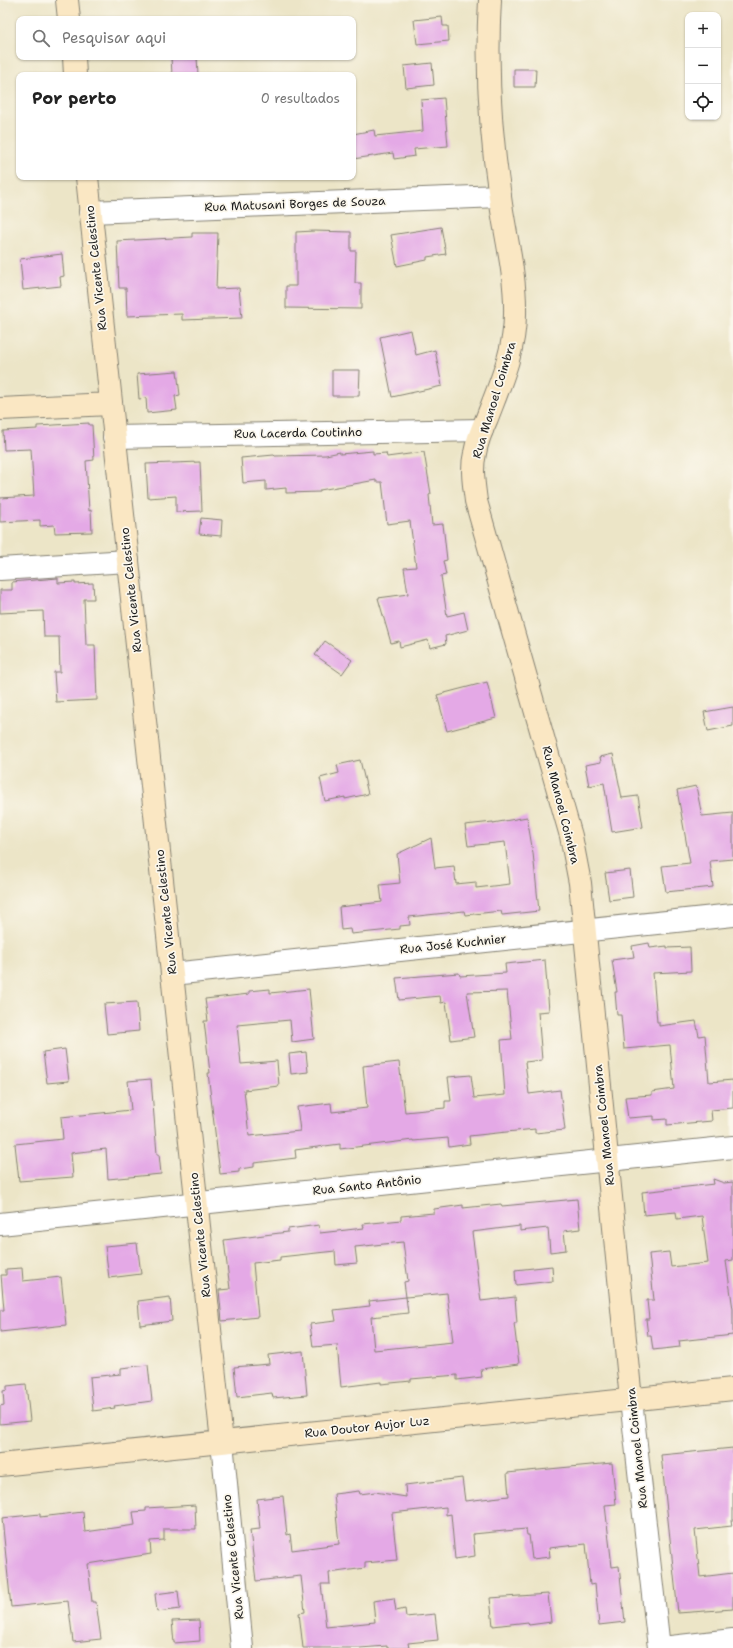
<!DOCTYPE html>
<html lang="pt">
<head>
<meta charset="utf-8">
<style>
	:root { --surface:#fff; --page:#f6f6f6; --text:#222; --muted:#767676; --line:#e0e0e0 }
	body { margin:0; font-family:"Shantell Sans",sans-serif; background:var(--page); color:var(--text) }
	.controls { position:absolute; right:12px; top:12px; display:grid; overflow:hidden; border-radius:8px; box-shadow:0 1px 3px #0004 }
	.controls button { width:36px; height:36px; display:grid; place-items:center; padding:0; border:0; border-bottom:1px solid var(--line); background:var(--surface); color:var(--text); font:20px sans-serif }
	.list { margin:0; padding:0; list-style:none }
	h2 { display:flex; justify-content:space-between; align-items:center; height:52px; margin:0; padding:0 16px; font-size:17px }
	h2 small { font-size:13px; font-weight:400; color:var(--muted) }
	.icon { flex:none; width:22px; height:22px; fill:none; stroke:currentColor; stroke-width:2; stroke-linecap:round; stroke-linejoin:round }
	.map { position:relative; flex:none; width:733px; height:1648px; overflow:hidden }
	.search { position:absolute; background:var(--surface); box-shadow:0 1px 3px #0004; left:16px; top:16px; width:340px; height:44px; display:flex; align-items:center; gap:10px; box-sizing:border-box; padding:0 14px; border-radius:8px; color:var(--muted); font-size:15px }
	.panel { position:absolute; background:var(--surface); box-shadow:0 1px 3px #0004; left:16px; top:72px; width:340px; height:108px; border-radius:8px }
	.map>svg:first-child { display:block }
</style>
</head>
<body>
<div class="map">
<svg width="733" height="1648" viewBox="0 0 733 1648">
	<rect width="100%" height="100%" fill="#fbf7ec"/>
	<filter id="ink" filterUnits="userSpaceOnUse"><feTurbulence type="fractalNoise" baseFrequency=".025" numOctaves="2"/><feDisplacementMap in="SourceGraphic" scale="8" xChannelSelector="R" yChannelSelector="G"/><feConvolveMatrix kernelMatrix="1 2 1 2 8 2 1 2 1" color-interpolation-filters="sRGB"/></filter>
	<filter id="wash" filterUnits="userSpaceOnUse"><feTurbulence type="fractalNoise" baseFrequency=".012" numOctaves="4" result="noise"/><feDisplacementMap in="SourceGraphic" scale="16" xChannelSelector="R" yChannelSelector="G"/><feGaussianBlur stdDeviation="0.9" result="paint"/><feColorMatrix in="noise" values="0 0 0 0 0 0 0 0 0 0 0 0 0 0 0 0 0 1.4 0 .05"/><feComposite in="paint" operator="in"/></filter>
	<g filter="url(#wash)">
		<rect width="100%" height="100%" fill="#ece5c7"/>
		<g id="blocks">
			<!-- building -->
			<path fill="#e4a9e6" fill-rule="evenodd" d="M 442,17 L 443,26 L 448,26 L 449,41 L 417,44 L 414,20 Z
				M 171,57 L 197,57 L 198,75 L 172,75 Z
				M 432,63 L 434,85 L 406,88 L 404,66 Z
				M 514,69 L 536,69 L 535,87 L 514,87 Z
				M 444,98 L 448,146 L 414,149 L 415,156 L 394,159 L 393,153 L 353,159 L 353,134 L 374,130 L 375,136 L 423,131 L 421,100 Z
				M 441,227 L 446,254 L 427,257 L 427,260 L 397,266 L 391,235 Z
				M 314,231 L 351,232 L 351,251 L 356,251 L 355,283 L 361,283 L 361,309 L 286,308 L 286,286 L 296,286 L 296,232 Z
				M 192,233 L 218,233 L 216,289 L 239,288 L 242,318 L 182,320 L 182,314 L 127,316 L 126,288 L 119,288 L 117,241 L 192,237 Z
				M 62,254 L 64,276 L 60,277 L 61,286 L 23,290 L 20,259 Z
				M 411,330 L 416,355 L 435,350 L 442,386 L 392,397 L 380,337 Z
				M 332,370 L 360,370 L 359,396 L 332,396 Z
				M 177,371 L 180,395 L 175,396 L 177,410 L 147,413 L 146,398 L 139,399 L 137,374 Z
				M 89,423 L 89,425 L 92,425 L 94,460 L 86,461 L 89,511 L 91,510 L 92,532 L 55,533 L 54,525 L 40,526 L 40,520 L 0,522 L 0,498 L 34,496 L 31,449 L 4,450 L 3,431 L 37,429 L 37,426 Z
				M 373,451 L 373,454 L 386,453 L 387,457 L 424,452 L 431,494 L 429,495 L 432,525 L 443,524 L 447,560 L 443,561 L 446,575 L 441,576 L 447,616 L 464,612 L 468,630 L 445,636 L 446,644 L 430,648 L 428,640 L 400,647 L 399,641 L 391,643 L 378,598 L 408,594 L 404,568 L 416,567 L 410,521 L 387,524 L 382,482 L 376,482 L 376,480 L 320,490 L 320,492 L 286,493 L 286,488 L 266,490 L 266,481 L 243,483 L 241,458 L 274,455 L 275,456 L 326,455 L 340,452 L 340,454 Z
				M 200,462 L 202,511 L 176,512 L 176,496 L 148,498 L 146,464 Z
				M 201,518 L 222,520 L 221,536 L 199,534 Z
				M 58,578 L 58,583 L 75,582 L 75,584 L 93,583 L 94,599 L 84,599 L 86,645 L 95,645 L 97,700 L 56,702 L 54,672 L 60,672 L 59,637 L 44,637 L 43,611 L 0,613 L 0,590 L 12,590 L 12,582 Z
				M 325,641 L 352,660 L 342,674 L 315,655 Z
				M 487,682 L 496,718 L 447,731 L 437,695 Z
				M 733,707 L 733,726 L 708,731 L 704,712 Z
				M 613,754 L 622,798 L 638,796 L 643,827 L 612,832 L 604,783 L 589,786 L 585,765 L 601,762 L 600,757 Z
				M 360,760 L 368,794 L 345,799 L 345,797 L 325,801 L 320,778 L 339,773 L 337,765 Z
				M 696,786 L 702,816 L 733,813 L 733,859 L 710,861 L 713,887 L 666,892 L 662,866 L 690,863 L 677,790 Z
				M 527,817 L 533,853 L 539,911 L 502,915 L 501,911 L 465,915 L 464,911 L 409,917 L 410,925 L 400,926 L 400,929 L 351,934 L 350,929 L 341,930 L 339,907 L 382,902 L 380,885 L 400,883 L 397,854 L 431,838 L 435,868 L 454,866 L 456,884 L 476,882 L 476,888 L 510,884 L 505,842 L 468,846 L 465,825 L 493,822 L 493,823 Z
				M 630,870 L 633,897 L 609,900 L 605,873 Z
				M 649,943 L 650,948 L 667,946 L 667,948 L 690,947 L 691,971 L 653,973 L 657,1022 L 659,1022 L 659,1026 L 696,1021 L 699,1036 L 705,1035 L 709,1082 L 733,1080 L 733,1108 L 711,1110 L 712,1121 L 667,1125 L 667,1119 L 654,1120 L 654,1116 L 628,1118 L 625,1097 L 652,1095 L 652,1092 L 674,1089 L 670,1045 L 624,1049 L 621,1015 L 617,1015 L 615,992 L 617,992 L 612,960 L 634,957 L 632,946 Z
				M 545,960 L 549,1011 L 538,1012 L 542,1060 L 525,1062 L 529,1094 L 560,1090 L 565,1130 L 535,1133 L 535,1129 L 469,1136 L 470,1144 L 449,1147 L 448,1138 L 413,1141 L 413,1140 L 340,1149 L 340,1144 L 295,1150 L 296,1158 L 254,1163 L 254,1167 L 239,1169 L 239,1172 L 220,1174 L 208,1073 L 210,1073 L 204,1021 L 208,1021 L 205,999 L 249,994 L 249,991 L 270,989 L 270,993 L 309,989 L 314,1039 L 292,1042 L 290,1020 L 237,1025 L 241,1064 L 277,1061 L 279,1086 L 244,1090 L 249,1136 L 300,1131 L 297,1107 L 331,1103 L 332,1112 L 367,1108 L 363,1066 L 399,1062 L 405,1112 L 445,1108 L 445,1101 L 451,1101 L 448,1077 L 471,1075 L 474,1098 L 505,1095 L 501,1040 L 512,1039 L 507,991 L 467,992 L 474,1037 L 451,1040 L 446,1002 L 441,1003 L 440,996 L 399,1000 L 396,978 L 459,973 L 460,976 L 506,973 L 505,964 Z
				M 137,1002 L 139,1031 L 107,1034 L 104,1004 Z
				M 65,1049 L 69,1081 L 47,1083 L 43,1052 Z
				M 306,1052 L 308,1072 L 291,1074 L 289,1054 Z
				M 151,1079 L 157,1154 L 159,1154 L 161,1174 L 108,1179 L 106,1149 L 71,1153 L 73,1177 L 19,1181 L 15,1144 L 63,1139 L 61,1117 L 131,1110 L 128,1081 Z
				M 713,1179 L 724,1183 L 733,1182 L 733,1260 L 726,1261 L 733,1309 L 733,1335 L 679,1341 L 680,1347 L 653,1350 L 651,1336 L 648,1336 L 646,1319 L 649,1319 L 647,1300 L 654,1300 L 649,1254 L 669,1252 L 671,1267 L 708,1263 L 702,1216 L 677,1219 L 676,1212 L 644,1215 L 642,1192 L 714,1184 Z
				M 577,1199 L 580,1229 L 564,1231 L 566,1250 L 550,1252 L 548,1228 L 520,1231 L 520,1226 L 472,1232 L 481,1301 L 515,1297 L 517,1323 L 514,1323 L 519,1364 L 481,1369 L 482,1377 L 457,1380 L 457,1375 L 411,1379 L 411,1381 L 381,1384 L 381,1382 L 341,1387 L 337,1345 L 313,1347 L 310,1324 L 336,1321 L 334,1310 L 370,1306 L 369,1301 L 406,1297 L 404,1282 L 408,1281 L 403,1242 L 355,1247 L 357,1263 L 336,1265 L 335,1251 L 280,1257 L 280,1260 L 253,1263 L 258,1317 L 222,1321 L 219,1290 L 230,1289 L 224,1240 L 288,1232 L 288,1229 L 319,1225 L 320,1233 L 364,1228 L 363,1224 L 401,1220 L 401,1216 L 434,1213 L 434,1209 L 463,1205 L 463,1208 L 501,1204 L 502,1206 ZM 447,1293 L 453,1342 L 374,1350 L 371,1317 L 408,1313 L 406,1297 Z
				M 137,1243 L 141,1274 L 109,1278 L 105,1246 Z
				M 552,1266 L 553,1281 L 516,1285 L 515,1270 Z
				M 22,1268 L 23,1281 L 61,1277 L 66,1325 L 0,1332 L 0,1310 L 4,1310 L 1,1275 L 6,1275 L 6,1269 Z
				M 170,1297 L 172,1321 L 140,1325 L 138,1301 Z
				M 303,1351 L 307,1395 L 273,1398 L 272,1393 L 237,1397 L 234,1367 L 269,1364 L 268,1355 Z
				M 148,1365 L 152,1401 L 114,1406 L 115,1408 L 93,1411 L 90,1377 L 121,1374 L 121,1368 Z
				M 26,1384 L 30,1421 L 0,1424 L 0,1406 L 4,1405 L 3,1391 L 7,1390 L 7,1386 Z
				M 733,1448 L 733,1520 L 731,1520 L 732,1526 L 695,1530 L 700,1577 L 733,1573 L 733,1609 L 678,1613 L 661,1455 Z
				M 612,1463 L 616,1504 L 605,1505 L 612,1567 L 619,1566 L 625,1622 L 599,1625 L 595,1584 L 590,1585 L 586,1544 L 549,1548 L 550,1557 L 532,1559 L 529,1535 L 527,1535 L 526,1529 L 473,1534 L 475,1556 L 455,1559 L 451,1514 L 446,1515 L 446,1507 L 392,1513 L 397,1560 L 365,1563 L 365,1568 L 329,1573 L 330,1584 L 321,1584 L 326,1627 L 375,1622 L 373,1601 L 394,1598 L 396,1611 L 405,1609 L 406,1617 L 435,1614 L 438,1640 L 408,1643 L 409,1648 L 387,1648 L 387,1646 L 360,1648 L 303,1648 L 299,1613 L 305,1612 L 301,1576 L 256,1581 L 250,1530 L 260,1529 L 257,1499 L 283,1496 L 287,1535 L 290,1534 L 292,1550 L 339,1544 L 334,1494 L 359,1491 L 360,1494 L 375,1492 L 406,1497 L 405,1485 L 462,1478 L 465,1501 L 509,1496 L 507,1473 Z
				M 195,1505 L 196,1529 L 164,1529 L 164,1540 L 150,1541 L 151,1554 L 88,1564 L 92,1602 L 96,1602 L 101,1639 L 73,1642 L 68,1601 L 11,1607 L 2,1518 L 40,1514 L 40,1517 L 83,1512 L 85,1532 L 135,1525 L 133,1512 L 146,1511 L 146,1508 Z
				M 178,1591 L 180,1609 L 157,1612 L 155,1594 Z
				M 548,1594 L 551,1622 L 529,1625 L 528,1622 L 493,1626 L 490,1598 Z
				M 199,1620 L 200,1641 L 174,1643 L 172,1621 Z"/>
		</g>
	</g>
	<g filter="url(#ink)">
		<use href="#blocks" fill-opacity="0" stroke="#848072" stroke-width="1"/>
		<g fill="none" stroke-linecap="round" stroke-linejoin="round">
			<defs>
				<path id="street" d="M 90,212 L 500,196
					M 114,437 L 482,430
					M 0,569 L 128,561
					M 172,974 L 733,915
					M 0,1224 L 733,1147
					M 631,1400 L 659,1648
					M 222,1442 L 242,1648
					M 662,1648 L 733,1640"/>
				<path id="secondary" d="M 67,0 L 69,19
					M 490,0 C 486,66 490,131 500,197 C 505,235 516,274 515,314 C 515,351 500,384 487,418 C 482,429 477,441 475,453 C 471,469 474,485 476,501 L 571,836 L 580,883 L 631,1400
					M 74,57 L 75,75
					M 87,177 L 222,1442
					M 0,409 L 111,404
					M 0,1465 L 733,1389"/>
			</defs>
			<!-- street casing -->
			<use href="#street" stroke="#848072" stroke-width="24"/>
			<!-- secondary casing -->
			<use href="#secondary" stroke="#848072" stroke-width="24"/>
			<!-- street -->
			<use href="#street" stroke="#fff" stroke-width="22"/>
			<!-- secondary -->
			<use href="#secondary" stroke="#fae7c3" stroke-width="22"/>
		</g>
	</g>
	<g text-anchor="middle" stroke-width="3.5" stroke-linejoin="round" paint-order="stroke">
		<!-- street labels -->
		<g font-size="12" fill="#1c1c1c" stroke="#fbf7ec">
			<text transform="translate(295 204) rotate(-2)" y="4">Rua Matusani Borges de Souza</text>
			<text transform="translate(96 268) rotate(-96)" y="4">Rua Vicente Celestino</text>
			<text transform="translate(494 400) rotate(-73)" y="4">Rua Manoel Coimbra</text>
			<text transform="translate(298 433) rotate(-1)" y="4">Rua Lacerda Coutinho</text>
			<text transform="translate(131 590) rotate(-96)" y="4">Rua Vicente Celestino</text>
			<text transform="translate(561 805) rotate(76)" y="4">Rua Manoel Coimbra</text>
			<text transform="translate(166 912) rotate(-96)" y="4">Rua Vicente Celestino</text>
			<text transform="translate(453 944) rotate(-6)" y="4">Rua José Kuchnier</text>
			<text transform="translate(604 1125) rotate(-96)" y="4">Rua Manoel Coimbra</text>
			<text transform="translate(367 1185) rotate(-6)" y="4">Rua Santo Antônio</text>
			<text transform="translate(200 1235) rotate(-96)" y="4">Rua Vicente Celestino</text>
			<text transform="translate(367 1427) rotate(-6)" y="4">Rua Doutor Aujor Luz</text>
			<text transform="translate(637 1448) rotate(-96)" y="4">Rua Manoel Coimbra</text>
			<text transform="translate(233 1557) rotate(-96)" y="4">Rua Vicente Celestino</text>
		</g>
	</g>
</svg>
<div class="controls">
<button>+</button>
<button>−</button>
<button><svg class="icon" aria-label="locate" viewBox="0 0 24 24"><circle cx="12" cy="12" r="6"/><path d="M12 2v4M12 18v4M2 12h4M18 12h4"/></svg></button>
</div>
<div class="search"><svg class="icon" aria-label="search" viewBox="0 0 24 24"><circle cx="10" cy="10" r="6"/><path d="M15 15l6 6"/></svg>Pesquisar aqui</div>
<section class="panel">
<h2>Por perto<small>0 resultados</small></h2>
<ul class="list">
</ul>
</section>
</div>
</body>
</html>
